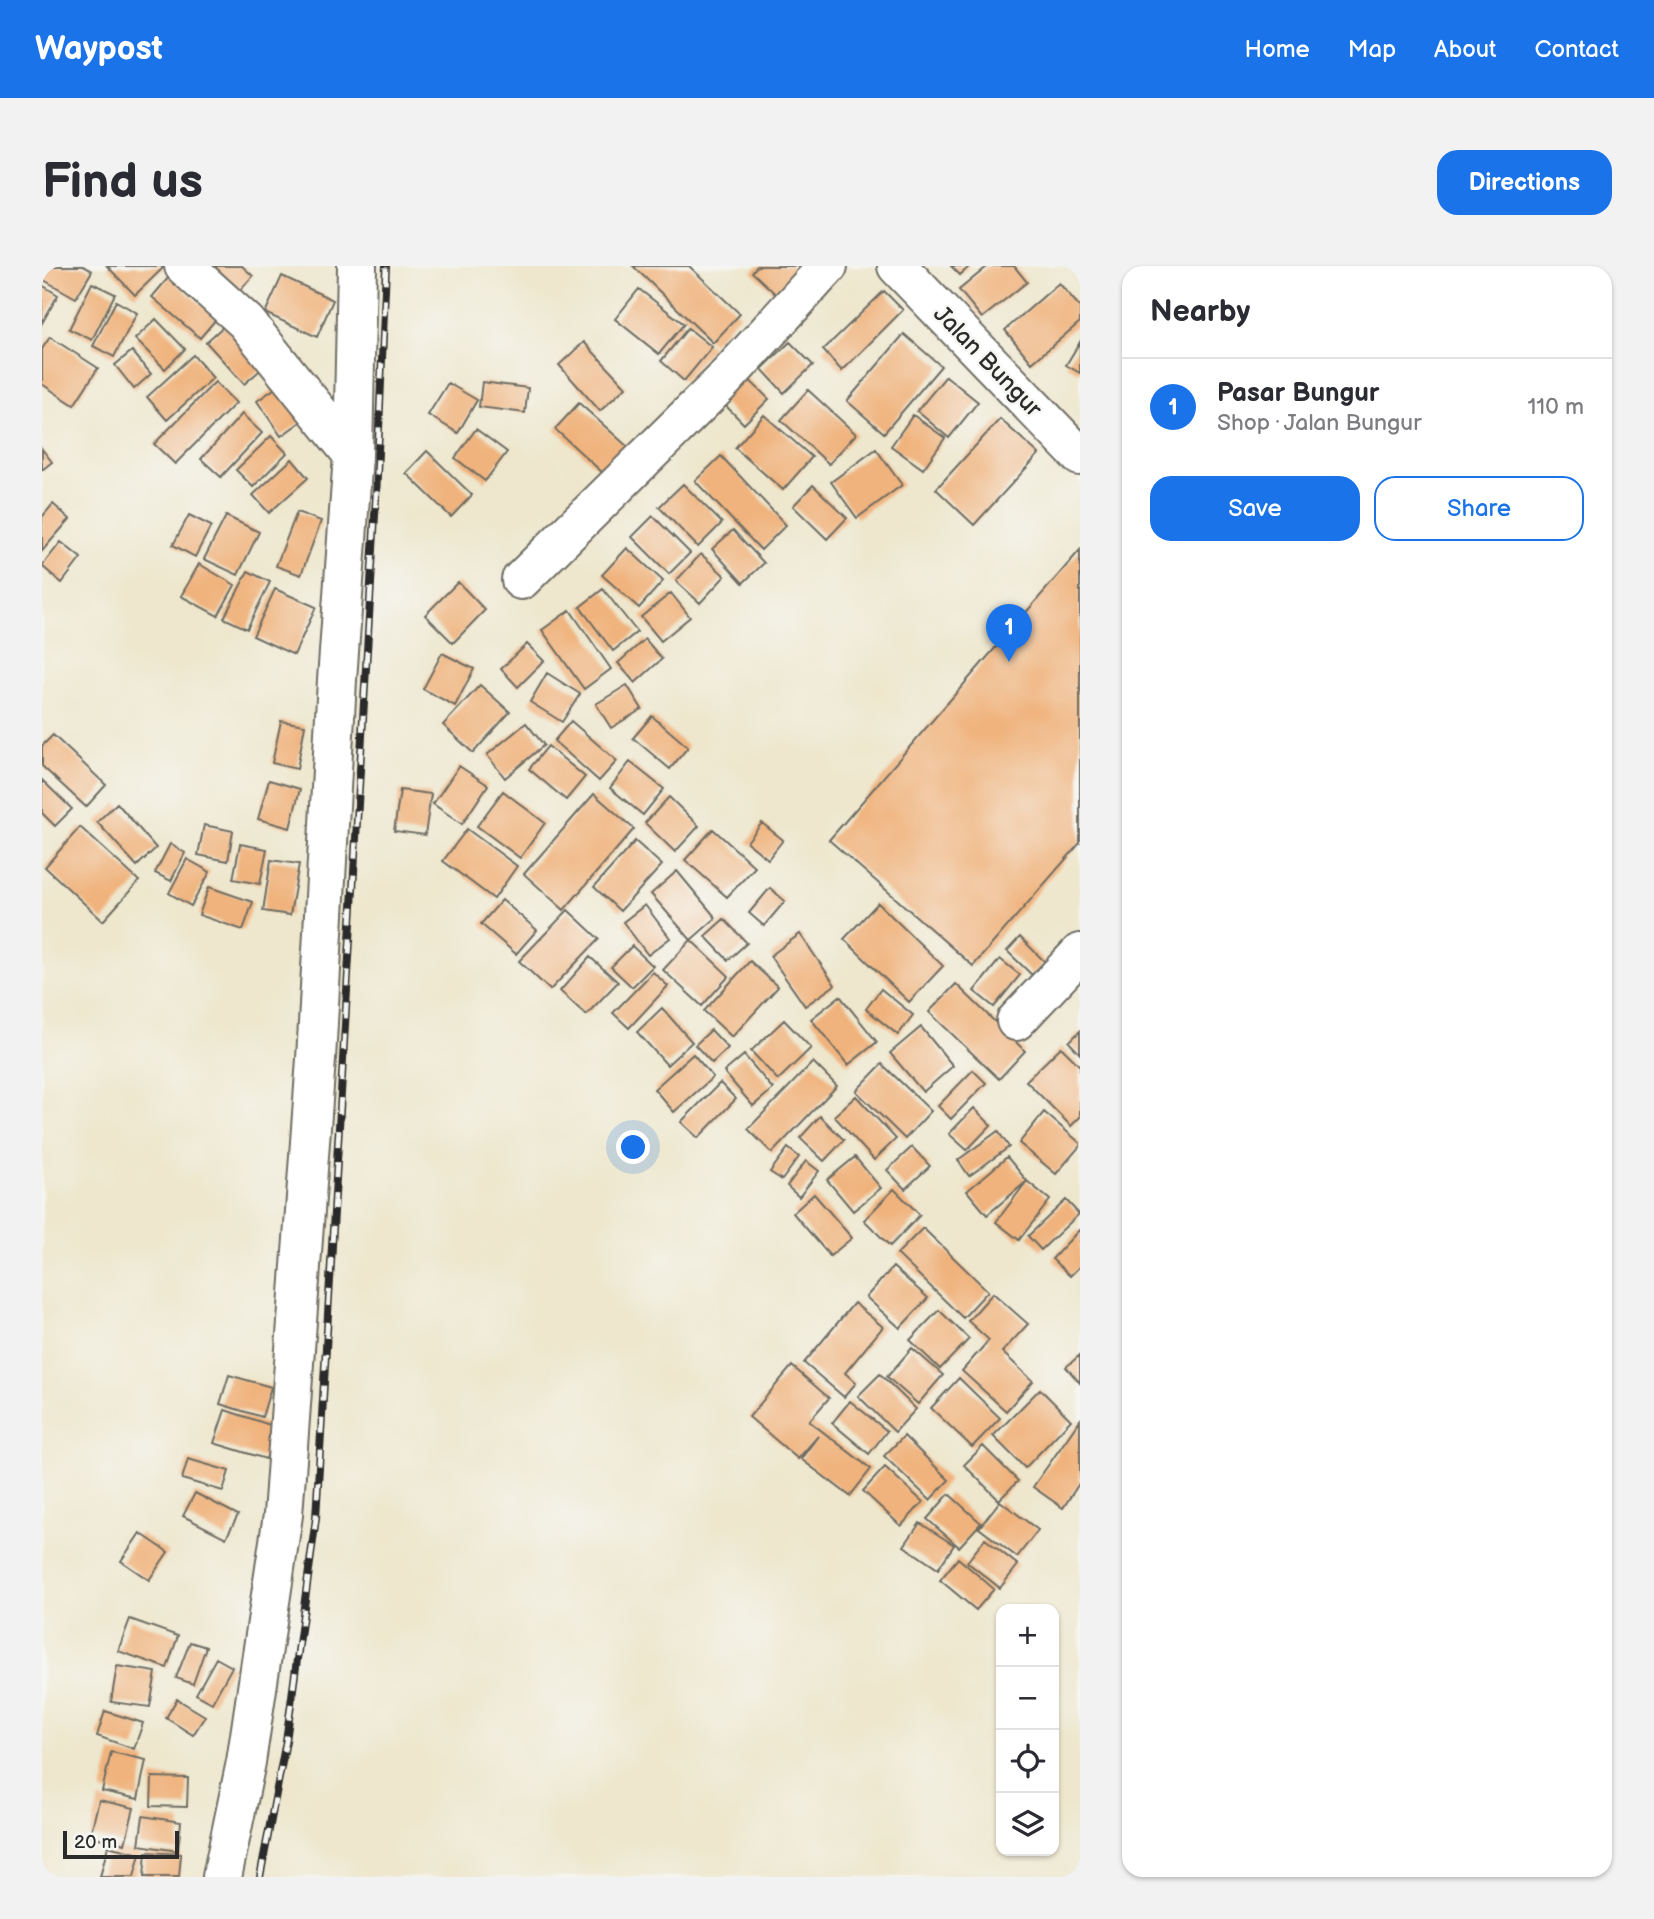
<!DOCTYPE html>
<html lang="en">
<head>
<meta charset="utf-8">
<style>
	:root { --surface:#fff; --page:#f2f2f3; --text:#2b2b33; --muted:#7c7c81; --line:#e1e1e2; --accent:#1a73e8 }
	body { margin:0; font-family:"Balsamiq Sans",sans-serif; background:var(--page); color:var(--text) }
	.controls { position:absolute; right:21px; bottom:21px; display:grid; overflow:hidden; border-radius:14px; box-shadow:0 2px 5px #0004 }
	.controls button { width:63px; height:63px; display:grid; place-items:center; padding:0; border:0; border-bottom:2px solid var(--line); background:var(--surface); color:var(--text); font:35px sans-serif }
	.scale { position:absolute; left:21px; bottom:18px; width:116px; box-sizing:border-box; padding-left:7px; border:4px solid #2b2b2b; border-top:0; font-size:19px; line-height:24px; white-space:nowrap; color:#2b2b2b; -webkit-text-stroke:5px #f6f6f2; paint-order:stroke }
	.you { position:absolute; left:592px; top:882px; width:24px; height:24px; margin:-18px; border:5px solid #fff; border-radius:50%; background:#1a73e8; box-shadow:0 0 0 10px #1a73e833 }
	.badge { display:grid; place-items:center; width:46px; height:46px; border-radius:50%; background:var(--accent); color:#fff; font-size:23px; font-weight:700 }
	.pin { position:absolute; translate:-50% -58px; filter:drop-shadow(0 2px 4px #0008) }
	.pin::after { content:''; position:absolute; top:37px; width:24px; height:21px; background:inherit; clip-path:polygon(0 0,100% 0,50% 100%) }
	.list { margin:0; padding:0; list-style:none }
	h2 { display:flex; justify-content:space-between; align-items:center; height:91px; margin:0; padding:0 28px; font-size:30px }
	h2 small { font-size:23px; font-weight:400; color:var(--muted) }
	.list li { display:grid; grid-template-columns:46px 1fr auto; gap:21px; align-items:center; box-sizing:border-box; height:98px; padding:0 28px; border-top:2px solid var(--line) }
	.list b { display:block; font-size:26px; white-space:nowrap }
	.list p { margin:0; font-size:23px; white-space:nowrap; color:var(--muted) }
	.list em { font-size:23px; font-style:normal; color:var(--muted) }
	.actions { display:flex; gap:14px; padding:21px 28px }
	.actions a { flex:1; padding:16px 0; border:2px solid var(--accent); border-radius:21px; text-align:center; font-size:24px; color:var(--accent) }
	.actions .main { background:var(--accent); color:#fff }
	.icon { flex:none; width:38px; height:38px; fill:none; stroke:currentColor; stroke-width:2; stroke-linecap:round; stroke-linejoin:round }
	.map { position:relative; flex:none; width:1038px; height:1611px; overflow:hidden; border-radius:21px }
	header { display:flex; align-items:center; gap:42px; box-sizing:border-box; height:98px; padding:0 35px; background:var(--accent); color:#fff }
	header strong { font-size:33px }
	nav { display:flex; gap:38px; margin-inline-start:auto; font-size:24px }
	.intro { display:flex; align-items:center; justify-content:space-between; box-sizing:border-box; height:168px; padding:0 42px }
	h1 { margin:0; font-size:49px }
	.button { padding:18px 32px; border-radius:21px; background:var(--accent); color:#fff; font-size:24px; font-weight:700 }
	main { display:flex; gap:42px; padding:0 42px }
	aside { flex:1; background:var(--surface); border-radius:21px; box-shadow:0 2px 5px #0004 }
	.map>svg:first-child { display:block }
</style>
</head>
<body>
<header>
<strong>Waypost</strong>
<nav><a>Home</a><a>Map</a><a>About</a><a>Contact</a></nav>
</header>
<div class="intro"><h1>Find us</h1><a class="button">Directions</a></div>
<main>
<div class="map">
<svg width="1038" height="1611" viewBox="0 0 1038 1611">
	<rect width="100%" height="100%" fill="#f6f6f2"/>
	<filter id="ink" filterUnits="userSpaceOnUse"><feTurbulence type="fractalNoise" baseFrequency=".0143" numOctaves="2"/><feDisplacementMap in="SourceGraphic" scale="14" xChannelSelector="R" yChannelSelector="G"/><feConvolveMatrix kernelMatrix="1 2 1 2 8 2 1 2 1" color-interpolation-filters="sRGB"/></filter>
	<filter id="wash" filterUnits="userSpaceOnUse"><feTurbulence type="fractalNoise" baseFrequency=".00686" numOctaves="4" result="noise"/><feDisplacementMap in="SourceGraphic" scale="28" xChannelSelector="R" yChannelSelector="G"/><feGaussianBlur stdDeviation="1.57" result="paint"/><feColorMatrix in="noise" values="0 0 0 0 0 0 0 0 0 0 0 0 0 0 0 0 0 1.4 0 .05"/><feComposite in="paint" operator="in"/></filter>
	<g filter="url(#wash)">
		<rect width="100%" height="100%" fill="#eee7cd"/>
		<g id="blocks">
			<!-- building -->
			<path fill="#f0b37d" d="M 0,0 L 41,0 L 50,5 L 34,32 L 0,13 Z
				M 65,0 L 119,0 L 121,2 L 93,29 Z
				M 172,0 L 200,0 L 211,10 L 198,24 Z
				M 591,0 L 647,0 L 698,48 L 671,77 Z
				M 715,0 L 771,0 L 741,35 L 710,6 Z
				M 909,0 L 928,0 L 918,9 Z
				M 946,0 L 972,0 L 985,16 L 940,52 L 917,24 Z
				M 240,10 L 291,34 L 275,71 L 223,47 Z
				M 127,11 L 175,52 L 158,72 L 110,31 Z
				M 50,17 L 73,28 L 50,74 L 27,63 Z
				M 1017,17 L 1038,41 L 1038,56 L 990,97 L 963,64 Z
				M 0,19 L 16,29 L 0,57 Z
				M 597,23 L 642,58 L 617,88 L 573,53 Z
				M 842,25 L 861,44 L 800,105 L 781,84 Z
				M 74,35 L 95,47 L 72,91 L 51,80 Z
				M 114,53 L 143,83 L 123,103 L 93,73 Z
				M 183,59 L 222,101 L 202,118 L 164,76 Z
				M 646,62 L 670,81 L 642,115 L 619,95 Z
				M 862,68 L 899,100 L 842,167 L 805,135 Z
				M 8,71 L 56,102 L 32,139 L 0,118 L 0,83 Z
				M 542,76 L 584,121 L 558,145 L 517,99 Z
				M 748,76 L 771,99 L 742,127 L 720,103 Z
				M 1038,76 L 1038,107 L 1024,99 Z
				M 90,85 L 109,108 L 92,123 L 73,99 Z
				M 151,89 L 171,112 L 125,154 L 105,131 Z
				M 698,105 L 727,133 L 702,158 L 674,130 Z
				M 904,110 L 936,136 L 907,172 L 875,145 Z
				M 173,116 L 194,137 L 133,198 L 112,178 Z
				M 440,116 L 486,122 L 483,147 L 437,141 Z
				M 406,117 L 435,134 L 416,167 L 386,149 Z
				M 235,121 L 260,155 L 239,170 L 215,135 Z
				M 766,124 L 814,168 L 787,198 L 739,154 Z
				M 537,137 L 586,181 L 562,208 L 513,163 Z
				M 200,148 L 220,167 L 179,211 L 159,193 Z
				M 722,149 L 770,191 L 741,224 L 693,182 Z
				M 871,149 L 903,172 L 881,203 L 849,180 Z
				M 958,153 L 997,188 L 932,259 L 894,223 Z
				M 434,163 L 465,186 L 443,215 L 413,192 Z
				M 229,170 L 245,187 L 211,221 L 194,204 Z
				M 0,183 L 10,196 L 0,204 Z
				M 834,183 L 860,219 L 815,252 L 789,216 Z
				M 385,185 L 430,229 L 409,251 L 364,207 Z
				M 679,190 L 744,259 L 719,284 L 653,215 Z
				M 250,193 L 266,212 L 227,247 L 211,229 Z
				M 641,218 L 680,257 L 656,281 L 617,241 Z
				M 771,219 L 805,252 L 785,273 L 751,240 Z
				M 11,238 L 28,253 L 0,285 L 0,251 Z
				M 255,246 L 279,255 L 259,309 L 234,300 Z
				M 147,249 L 169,260 L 153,291 L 131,279 Z
				M 184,250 L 217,266 L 196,309 L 162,293 Z
				M 611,250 L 648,287 L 627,308 L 590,271 Z
				M 691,264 L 722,297 L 701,317 L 670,283 Z
				M 19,276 L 39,292 L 20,317 L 0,300 Z
				M 585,282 L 621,315 L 597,342 L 560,309 Z
				M 1038,284 L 1038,577 L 931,700 L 787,574 Z
				M 659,288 L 683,310 L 658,337 L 634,315 Z
				M 157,298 L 193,319 L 176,350 L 139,330 Z
				M 206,305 L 228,316 L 205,363 L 182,352 Z
				M 416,316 L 443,344 L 411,377 L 383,349 Z
				M 233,323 L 274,341 L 252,389 L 211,370 Z
				M 561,323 L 595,366 L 571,385 L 538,341 Z
				M 629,327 L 648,351 L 619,375 L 599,351 Z
				M 528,344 L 569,403 L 542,423 L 500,364 Z
				M 603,373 L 620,393 L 593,417 L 576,397 Z
				M 485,378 L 502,395 L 476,421 L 459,403 Z
				M 400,387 L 432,403 L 413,440 L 381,423 Z
				M 505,407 L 538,428 L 520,456 L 488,436 Z
				M 438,419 L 468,446 L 431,487 L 401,459 Z
				M 585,419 L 600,443 L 569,462 L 554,438 Z
				M 610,450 L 646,481 L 628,503 L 591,472 Z
				M 239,455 L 263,459 L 255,503 L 230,497 Z
				M 529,455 L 575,495 L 557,515 L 512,475 Z
				M 484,457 L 502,479 L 463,512 L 445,489 Z
				M 11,469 L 64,519 L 44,541 L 0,500 L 0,480 Z
				M 506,480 L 543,511 L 524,534 L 487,503 Z
				M 588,496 L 622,523 L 601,549 L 568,522 Z
				M 417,500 L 446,519 L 420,558 L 391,538 Z
				M 0,514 L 30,543 L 13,560 L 0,547 Z
				M 227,514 L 258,523 L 248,562 L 216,553 Z
				M 358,524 L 389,528 L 383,569 L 352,565 Z
				M 461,525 L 503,557 L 478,592 L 435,560 Z
				M 552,528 L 592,563 L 522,644 L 482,608 Z
				M 627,531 L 657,560 L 633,586 L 603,557 Z
				M 75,537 L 114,582 L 95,600 L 55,556 Z
				M 720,557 L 741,574 L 726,593 L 705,576 Z
				M 162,559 L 191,565 L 186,595 L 156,589 Z
				M 38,561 L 97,615 L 61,655 L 3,601 Z
				M 425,563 L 475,600 L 452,633 L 401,595 Z
				M 671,563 L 713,601 L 685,631 L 643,594 Z
				M 593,575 L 620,599 L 578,645 L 552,621 Z
				M 128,578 L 143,587 L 129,615 L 113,607 Z
				M 198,578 L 225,583 L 218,618 L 191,613 Z
				M 145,593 L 168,606 L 149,640 L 127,627 Z
				M 229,594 L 257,598 L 248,649 L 221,645 Z
				M 635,605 L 674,652 L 649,674 L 687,710 L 660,740 L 621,704 L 649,674 L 609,628 Z
				M 167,621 L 211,636 L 201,664 L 157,649 Z
				M 728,622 L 743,635 L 722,660 L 707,647 Z
				M 460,634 L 495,664 L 474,688 L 439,658 Z
				M 836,637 L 901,700 L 867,736 L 802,673 Z
				M 603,639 L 628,672 L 606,689 L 581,656 Z
				M 526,644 L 557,673 L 508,724 L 477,695 Z
				M 682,653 L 705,677 L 686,694 L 663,670 Z
				M 758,668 L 793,719 L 763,740 L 728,690 Z
				M 978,671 L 1003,696 L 990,709 L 965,685 Z
				M 590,680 L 611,700 L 590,721 L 569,701 Z
				M 548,691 L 576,716 L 544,749 L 518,725 Z
				M 958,693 L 978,709 L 952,741 L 932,725 Z
				M 708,695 L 736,721 L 690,771 L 662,745 Z
				M 611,706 L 626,720 L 587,762 L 571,747 Z
				M 914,718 L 983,785 L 957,813 L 887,746 Z
				M 839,723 L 871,749 L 856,769 L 824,743 Z
				M 798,730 L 835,776 L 806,799 L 769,753 Z
				M 620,742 L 650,776 L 625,799 L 595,766 Z
				M 742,754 L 769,782 L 736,814 L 709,785 Z
				M 879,761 L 911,800 L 881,826 L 848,787 Z
				M 669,764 L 686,782 L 670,797 L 653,779 Z
				M 1038,765 L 1038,788 L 1027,776 Z
				M 1019,781 L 1038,800 L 1038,851 L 1029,860 L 984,815 Z
				M 651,788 L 671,811 L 632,846 L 612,823 Z
				M 702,789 L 731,823 L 711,840 L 682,806 Z
				M 771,796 L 795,820 L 730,887 L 706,863 Z
				M 840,798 L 889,845 L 863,873 L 814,825 Z
				M 931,804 L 944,817 L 909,853 L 896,840 Z
				M 678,817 L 694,833 L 656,872 L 639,856 Z
				M 814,830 L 854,873 L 832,894 L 792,850 Z
				M 932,842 L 949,859 L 925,884 L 907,868 Z
				M 1002,846 L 1038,877 L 1038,880 L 1014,908 L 977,877 Z
				M 778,850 L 802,874 L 782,895 L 758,872 Z
				M 956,865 L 967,881 L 927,910 L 916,894 Z
				M 870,881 L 888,900 L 863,923 L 845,904 Z
				M 746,882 L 757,891 L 740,914 L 728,906 Z
				M 813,891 L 839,922 L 811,945 L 785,914 Z
				M 965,891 L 985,915 L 945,949 L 925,925 Z
				M 764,895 L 777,905 L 757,931 L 745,920 Z
				M 985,915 L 1008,934 L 977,974 L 954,956 Z
				M 852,923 L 878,949 L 848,980 L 822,954 Z
				M 772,928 L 810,972 L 788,990 L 751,947 Z
				M 1024,934 L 1037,948 L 999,984 L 986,970 Z
				M 881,962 L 946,1025 L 921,1052 L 855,988 Z
				M 1038,963 L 1038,1000 L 1028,1010 L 1010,993 Z
				M 851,1001 L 886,1032 L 858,1062 L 824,1031 Z
				M 951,1027 L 986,1058 L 960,1086 L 991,1115 L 964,1145 L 920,1105 L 947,1074 L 926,1055 Z
				M 812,1037 L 841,1061 L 803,1107 L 814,1117 L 802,1131 L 762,1097 Z
				M 897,1044 L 927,1073 L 898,1103 L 868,1074 Z
				M 870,1082 L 901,1109 L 876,1138 L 845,1111 Z
				M 1038,1089 L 1038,1117 L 1024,1101 Z
				M 750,1100 L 787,1132 L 767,1155 L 829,1203 L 808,1230 L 759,1193 L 776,1170 L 756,1193 L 707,1151 Z
				M 838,1108 L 874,1143 L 853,1166 L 816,1130 Z
				M 187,1109 L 229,1121 L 220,1151 L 178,1138 Z
				M 917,1112 L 958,1152 L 930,1181 L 889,1142 Z
				M 998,1123 L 1029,1154 L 983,1202 L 951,1170 Z
				M 808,1135 L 845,1165 L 827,1188 L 790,1157 Z
				M 183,1144 L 234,1161 L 224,1193 L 172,1177 Z
				M 1038,1154 L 1038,1216 L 1021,1242 L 991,1221 Z
				M 862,1170 L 907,1214 L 888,1234 L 842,1190 Z
				M 941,1180 L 976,1215 L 957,1234 L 922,1199 Z
				M 146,1193 L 187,1205 L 181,1225 L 140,1213 Z
				M 843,1201 L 881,1236 L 859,1260 L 821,1225 Z
				M 153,1227 L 196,1249 L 184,1272 L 141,1250 Z
				M 907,1228 L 939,1257 L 917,1281 L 885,1253 Z
				M 958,1235 L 996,1264 L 975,1291 L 937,1262 Z
				M 878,1257 L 912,1279 L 896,1303 L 862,1280 Z
				M 98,1267 L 126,1286 L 107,1314 L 79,1295 Z
				M 943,1273 L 976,1299 L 958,1322 L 925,1296 Z
				M 916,1292 L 952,1323 L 934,1344 L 898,1314 Z
				M 88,1353 L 136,1370 L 125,1402 L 76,1385 Z
				M 148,1376 L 164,1381 L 151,1418 L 134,1412 Z
				M 174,1392 L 190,1401 L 170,1437 L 154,1428 Z
				M 75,1400 L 114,1406 L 108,1441 L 69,1436 Z
				M 135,1433 L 163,1450 L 151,1469 L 124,1452 Z
				M 63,1445 L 101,1457 L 92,1483 L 55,1470 Z
				M 69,1486 L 104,1494 L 96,1533 L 60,1525 Z
				M 110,1511 L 146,1512 L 145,1541 L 109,1540 Z
				M 57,1534 L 92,1542 L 83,1578 L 48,1570 Z
				M 101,1550 L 139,1556 L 136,1585 L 97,1579 Z
				M 66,1580 L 98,1588 L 92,1611 L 58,1611 Z
				M 104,1586 L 139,1588 L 137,1611 L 102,1611 Z"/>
		</g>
	</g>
	<g filter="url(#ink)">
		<use href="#blocks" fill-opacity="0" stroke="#6f6d64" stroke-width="2"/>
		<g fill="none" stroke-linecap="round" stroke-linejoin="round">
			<defs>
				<path id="minor" d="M 142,0 L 204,56 L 311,189
					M 855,0 L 1038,190
					M 479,314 L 681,115 L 786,0
					M 974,755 L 1038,687
					M 180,1611 L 204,1496 L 241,1249 L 274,793 L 295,414 L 311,189 L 315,0"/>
			</defs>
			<!-- minor casing -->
			<use href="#minor" stroke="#6f6d64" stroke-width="42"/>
			<!-- minor -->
			<use href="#minor" stroke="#fff" stroke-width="38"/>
			<defs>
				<path id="rail" d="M 218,1611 L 244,1475 L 274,1252 L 334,232 L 344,0"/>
			</defs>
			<!-- rail casing -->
			<use href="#rail" stroke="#2b2b2b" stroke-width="8"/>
			<!-- rail -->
			<use href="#rail" stroke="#f6f6f2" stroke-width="5" stroke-dasharray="16" stroke-linecap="butt"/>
		</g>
	</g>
	<g text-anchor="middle" stroke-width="5" stroke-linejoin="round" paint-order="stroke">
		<!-- street labels -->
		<g font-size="24" fill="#2b2b2b" stroke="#f6f6f2">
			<text transform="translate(946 95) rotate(46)" y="8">Jalan Bungur</text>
		</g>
	</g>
</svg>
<div class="controls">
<button>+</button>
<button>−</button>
<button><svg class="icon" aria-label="locate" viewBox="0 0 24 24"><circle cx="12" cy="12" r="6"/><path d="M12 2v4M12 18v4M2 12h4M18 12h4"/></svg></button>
<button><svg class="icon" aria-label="layers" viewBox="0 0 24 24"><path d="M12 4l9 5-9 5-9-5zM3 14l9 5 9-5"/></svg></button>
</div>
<div class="scale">20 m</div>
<div class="you"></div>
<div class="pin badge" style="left:967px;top:396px">1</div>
</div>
<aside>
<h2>Nearby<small></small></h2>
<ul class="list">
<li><span class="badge">1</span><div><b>Pasar Bungur</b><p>Shop · Jalan Bungur</p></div><em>110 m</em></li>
</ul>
<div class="actions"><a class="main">Save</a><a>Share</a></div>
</aside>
</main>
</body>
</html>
